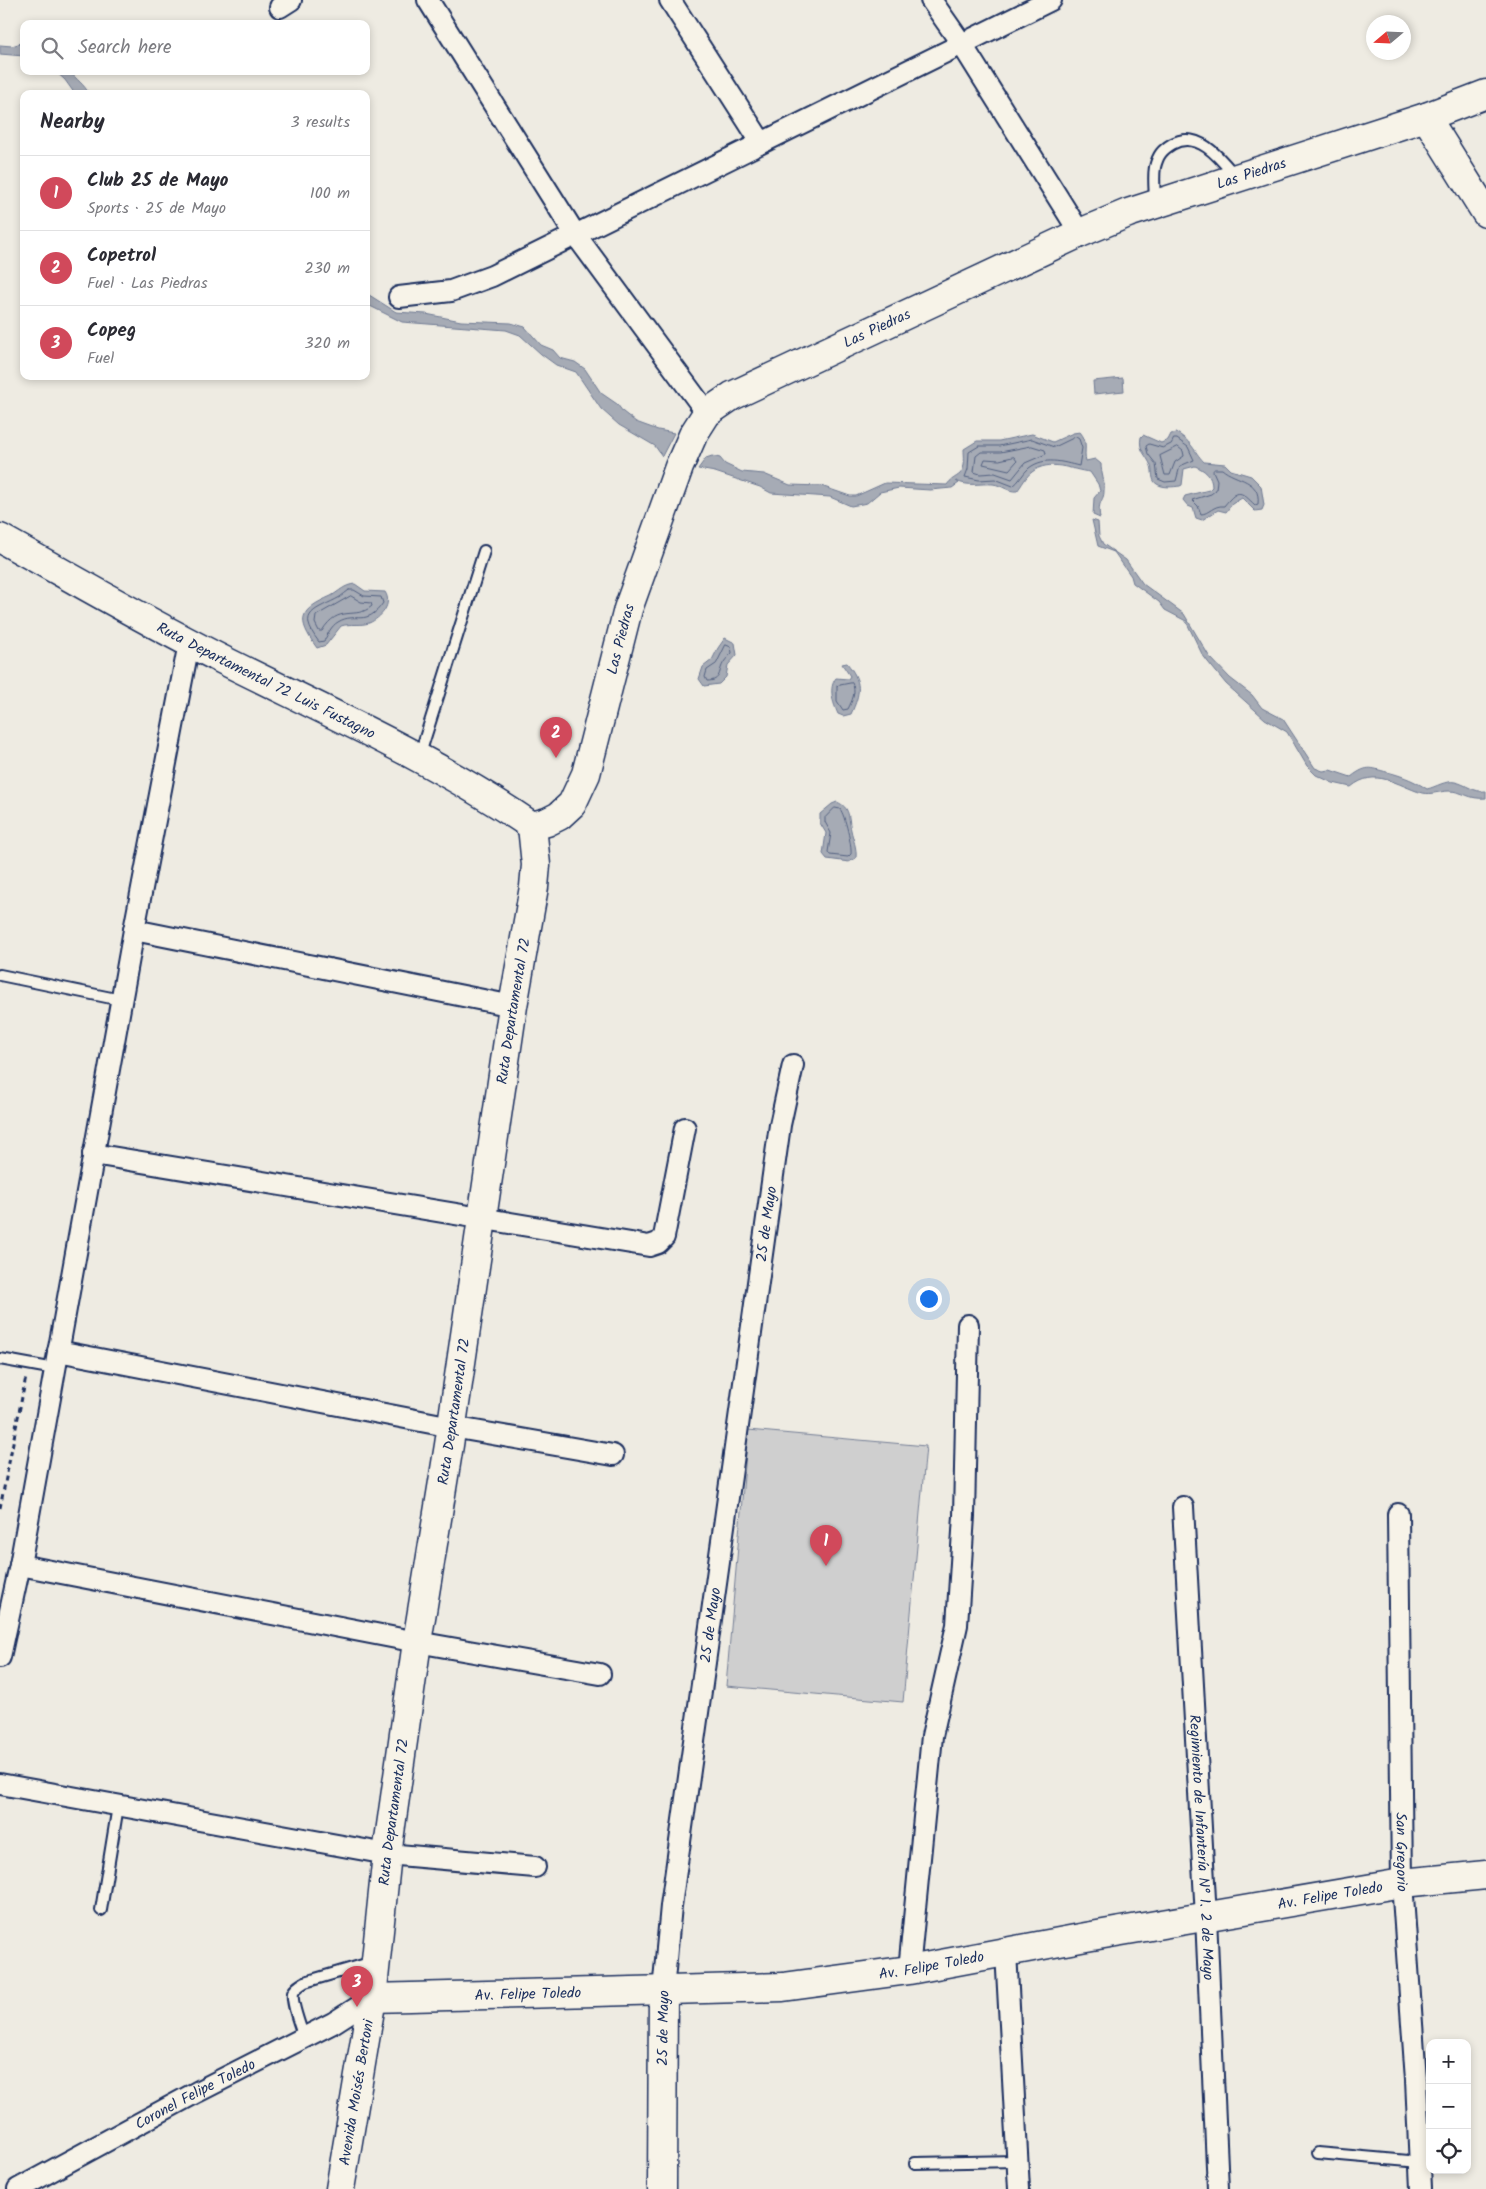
<!DOCTYPE html>
<html lang="en">
<head>
<meta charset="utf-8">
<style>
	:root { --surface:#fff; --page:#f2f2f3; --text:#2b2b33; --muted:#7c7c81; --line:#e1e1e2; --accent:#d1495b }
	body { margin:0; font-family:Kalam,sans-serif; background:var(--page); color:var(--text) }
	.controls { position:absolute; right:15px; bottom:15px; display:grid; overflow:hidden; border-radius:10px; box-shadow:0 2px 8px #0003 }
	.controls button { width:45px; height:45px; display:grid; place-items:center; padding:0; border:0; border-bottom:1px solid var(--line); background:var(--surface); color:var(--text); font:25px sans-serif }
	.compass { position:absolute; left:1366px; top:15px; width:45px; height:45px; border-radius:50%; background:var(--surface); box-shadow:0 2px 8px #0003; rotate:251deg }
	.you { position:absolute; left:928px; top:1298px; width:18px; height:18px; margin:-12px; border:4px solid #fff; border-radius:50%; background:#1a73e8; box-shadow:0 0 0 8px #1a73e833 }
	.badge { display:grid; place-items:center; width:32px; height:32px; border-radius:50%; background:var(--accent); color:#fff; font-size:16px; font-weight:700 }
	.pin { position:absolute; translate:-50% -41px; filter:drop-shadow(0 1px 2px #0008) }
	.pin::after { content:''; position:absolute; top:26px; width:18px; height:15px; background:inherit; clip-path:polygon(0 0,100% 0,50% 100%) }
	.list { margin:0; padding:0; list-style:none }
	h2 { display:flex; justify-content:space-between; align-items:center; height:65px; margin:0; padding:0 20px; font-size:21px }
	h2 small { font-size:16px; font-weight:400; color:var(--muted) }
	.list li { display:grid; grid-template-columns:32px 1fr auto; gap:15px; align-items:center; box-sizing:border-box; height:75px; padding:0 20px; border-top:1px solid var(--line) }
	.list b { display:block; font-size:19px; white-space:nowrap }
	.list p { margin:0; font-size:16px; white-space:nowrap; color:var(--muted) }
	.list em { font-size:16px; font-style:normal; color:var(--muted) }
	.icon { flex:none; width:28px; height:28px; fill:none; stroke:currentColor; stroke-width:2; stroke-linecap:round; stroke-linejoin:round }
	.map { position:relative; flex:none; width:1486px; height:2189px; overflow:hidden }
	.search { position:absolute; background:var(--surface); box-shadow:0 2px 8px #0003; left:20px; top:20px; width:350px; height:55px; display:flex; align-items:center; gap:12px; box-sizing:border-box; padding:0 18px; border-radius:10px; color:var(--muted); font-size:19px }
	.panel { position:absolute; background:var(--surface); box-shadow:0 2px 8px #0003; left:20px; top:90px; width:350px; height:290px; border-radius:10px }
	.map>svg:first-child { display:block }
</style>
</head>
<body>
<div class="map">
<svg width="1486" height="2189" viewBox="0 0 1486 2189">
	<rect width="100%" height="100%" fill="#eeebe2"/>
	<filter id="ink" filterUnits="userSpaceOnUse"><feTurbulence type="fractalNoise" baseFrequency=".02" numOctaves="2"/><feDisplacementMap in="SourceGraphic" scale="10" xChannelSelector="R" yChannelSelector="G"/><feConvolveMatrix kernelMatrix="1 2 1 2 8 2 1 2 1" color-interpolation-filters="sRGB"/></filter>
	<g filter="url(#ink)">
		<!-- green -->
		<path fill="#cfcfcf" stroke="#757f96" d="M 748,1430 L 926,1446 L 903,1702 L 726,1686 Z"/>
		<!-- water -->
		<path fill="#a6abb5" stroke="#6e7992" d="M 24,42 L 24,56 L 0,54 L 0,45 L 12,46 Z
			M 55,71 L 69,71 C 76,79 85,85 89,94 L 75,94 L 65,80 Z
			M 366,293 L 396,312 L 426,314 L 461,321 L 511,323 L 525,327 L 541,345 L 553,350 L 560,358 L 575,362 L 585,369 L 601,393 L 617,404 L 623,412 L 636,422 L 658,430 L 674,433 L 662,456 L 655,446 L 619,425 L 601,409 L 576,372 L 556,365 L 541,354 L 520,335 L 506,330 L 402,322 L 366,304 Z
			M 1123,378 L 1124,391 L 1094,394 L 1093,381 Z
			M 1080,432 C 1089,442 1083,451 1086,461 L 1095,459 L 1101,464 C 1101,473 1105,481 1104,491 C 1104,502 1097,500 1100,518 L 1093,515 L 1094,498 L 1100,491 L 1098,484 L 1090,472 C 1071,470 1050,458 1032,472 C 1026,476 1022,485 1017,491 C 1008,492 1002,485 993,484 C 980,483 969,487 956,481 L 959,483 L 952,488 L 930,490 L 899,488 L 880,492 L 867,503 L 851,506 L 830,497 L 771,493 L 760,487 L 715,472 L 698,469 L 706,458 L 712,456 L 720,458 L 725,464 L 742,472 L 764,474 L 790,485 L 821,486 L 850,496 L 856,496 L 885,483 L 947,485 C 951,479 955,478 960,474 C 966,468 964,456 964,449 L 977,441 L 999,441 L 1032,434 L 1053,442 L 1073,433 Z
			M 1177,433 C 1194,444 1192,449 1204,462 L 1225,464 L 1231,470 L 1251,476 L 1261,486 L 1264,505 L 1262,510 L 1255,511 L 1242,498 L 1232,504 L 1226,512 L 1218,510 L 1202,520 L 1196,518 L 1193,508 L 1188,506 L 1183,500 L 1185,496 L 1209,490 L 1212,487 C 1212,476 1205,470 1195,466 L 1184,469 L 1182,485 L 1180,486 C 1173,487 1163,488 1157,484 C 1151,481 1153,471 1151,466 C 1147,455 1138,451 1141,437 L 1143,435 L 1161,443 L 1168,440 L 1171,434 Z
			M 1092,520 L 1098,522 L 1099,536 L 1103,544 L 1126,560 L 1143,584 L 1184,614 L 1209,656 L 1230,678 L 1252,695 L 1262,708 L 1283,719 L 1315,768 L 1323,771 L 1330,770 L 1351,777 C 1369,763 1372,769 1391,773 C 1405,777 1415,781 1427,789 C 1436,787 1446,780 1455,782 C 1466,784 1474,793 1486,791 L 1486,798 C 1469,800 1463,791 1449,791 C 1440,791 1431,795 1422,793 C 1397,785 1375,767 1351,787 L 1333,783 L 1316,775 L 1307,766 L 1287,732 L 1265,719 L 1226,684 L 1208,662 L 1202,654 L 1186,621 L 1165,610 L 1159,602 L 1133,583 L 1131,576 L 1114,552 L 1098,546 Z
			M 355,584 L 365,591 L 385,592 C 393,604 381,618 369,623 C 360,626 350,623 341,626 L 326,645 L 317,648 C 296,619 299,610 331,596 C 340,591 344,585 355,584 Z
			M 725,638 L 735,643 L 737,655 L 728,665 L 726,677 L 719,684 L 704,686 L 699,679 L 703,667 L 712,660 L 718,648 Z
			M 847,663 C 862,682 861,692 851,714 L 843,716 L 838,714 C 833,703 828,688 836,678 L 848,679 L 850,676 L 842,664 Z
			M 837,802 C 851,808 848,817 851,830 C 853,840 857,847 856,858 L 849,862 L 827,859 L 823,854 L 826,833 L 820,823 L 820,814 L 832,804 Z"/>
		<g fill="none" stroke-linecap="round" stroke-linejoin="round">
			<!-- shore -->
			<path stroke="#536181" stroke-width="1" d="M 1076,437 L 1079,439 L 1082,448 L 1079,466 C 1062,462 1045,456 1029,468 C 1023,473 1019,482 1013,486 L 995,479 L 979,480 L 965,477 L 968,469 L 969,452 L 979,446 L 999,446 L 1032,439 L 1054,447 Z
				M 1174,439 L 1177,439 L 1188,447 L 1194,460 L 1180,466 L 1176,481 L 1165,482 L 1158,479 L 1156,464 L 1148,454 L 1146,446 L 1149,444 L 1163,448 L 1171,444 Z
				M 1032,446 L 1045,450 L 1046,454 L 1025,463 L 1012,479 L 995,473 L 980,474 L 974,472 L 976,456 L 981,452 L 1000,452 Z
				M 1178,447 L 1183,451 L 1184,456 L 1175,462 L 1170,475 L 1165,475 L 1160,456 Z
				M 1014,457 L 1017,461 L 1009,470 L 983,464 L 985,459 L 999,460 Z
				M 1215,469 L 1222,469 C 1236,481 1261,479 1258,504 L 1255,505 C 1241,492 1239,487 1224,506 C 1213,505 1209,514 1201,514 L 1198,506 L 1192,500 L 1211,494 L 1216,490 L 1217,480 L 1213,471 Z
				M 349,590 L 354,590 L 364,596 L 381,597 L 383,603 C 366,628 356,611 338,622 C 331,626 328,634 324,641 L 319,642 C 295,611 317,610 340,597 C 343,595 346,592 349,590 Z
				M 351,596 L 361,602 L 371,603 L 372,606 C 355,621 339,603 322,631 L 319,631 L 315,623 L 316,616 Z
				M 726,645 L 731,647 L 732,653 C 729,656 726,659 724,662 C 718,671 722,681 707,681 L 705,677 L 707,670 L 716,664 Z
				M 852,683 C 857,691 852,701 848,709 L 843,710 L 837,701 L 837,686 Z
				M 835,808 L 840,809 C 845,815 852,846 851,854 L 848,857 L 830,855 L 828,852 L 831,833 L 825,822 L 825,818 Z"/>
			<defs>
				<path id="lane" d="M 1155,202 C 1155,191 1153,178 1155,167 C 1158,155 1162,150 1172,144 C 1198,129 1221,159 1235,176
					M 419,757 L 484,551
					M 0,975 L 121,1000
					M 0,1359 L 55,1369
					M 101,1910 L 118,1806
					M 304,2038 C 301,2028 291,2003 293,1993 C 295,1988 300,1985 305,1982 L 373,1962
					M 1318,2153 L 1420,2162
					M 915,2163 L 1017,2161"/>
				<g id="street">
					<path d="M 428,0 L 575,234 L 707,413"/>
					<path d="M 670,0 L 761,142"/>
					<path d="M 931,0 L 961,43 L 1080,233"/>
					<path d="M 280,7 L 291,0"/>
					<path d="M 399,297 L 451,291 L 492,276 L 1051,0"/>
					<path d="M 134,930 L 513,1006"/>
					<path d="M 93,1154 L 649,1246 L 658,1243 L 664,1237 L 685,1128"/>
					<path d="M 58,1351 L 452,1427 L 613,1455"/>
					<path id="s1" d="M 1183,1507 L 1206,1917 L 1218,2189"/>
					<path id="s2" d="M 1398,1514 L 1402,1883 L 1416,2080 L 1421,2189"/>
					<path d="M 20,1565 L 417,1642 L 600,1674"/>
					<path d="M 0,1657 L 20,1565 L 134,930 L 189,643"/>
					<path d="M 0,1784 L 387,1854 L 535,1867"/>
					<path d="M 1006,1952 L 1019,2189"/>
					<path d="M 909,1970 L 932,1736 L 957,1625 L 964,1516 L 968,1325"/>
					<path id="s3" d="M 663,1991 L 671,1906 L 780,1125 L 793,1065"/>
					<path id="s4" d="M 18,2189 L 197,2092 L 333,2023 L 372,1998"/>
				</g>
				<g id="secondary">
					<path d="M 1426,117 L 1486,213"/>
					<path id="s5" d="M 0,538 C 74,579 147,622 223,660 C 327,712 436,760 532,826"/>
					<path id="s6" d="M 532,826 L 547,822 L 559,816 L 572,804 L 586,774 L 628,609 L 679,467 L 693,435 L 707,413 L 732,396 L 1080,233 L 1128,213 L 1426,117 L 1486,94"/>
					<path id="s7" d="M 372,1998 L 783,1987 L 909,1970 L 1086,1937 L 1402,1883 L 1486,1875"/>
					<path id="s8" d="M 340,2189 L 372,1998 L 387,1854 L 417,1642 L 449,1445 L 513,1006 L 534,887 L 536,865 L 532,826"/>
					<path d="M 662,2189 L 663,1991"/>
				</g>
			</defs>
			<!-- lane casing -->
			<use href="#lane" stroke="#1b2f5e" stroke-width="14"/>
			<!-- street casing -->
			<use href="#street" stroke="#1b2f5e" stroke-width="24"/>
			<!-- secondary casing -->
			<use href="#secondary" stroke="#1b2f5e" stroke-width="31"/>
			<!-- path -->
			<path stroke="#1b2f5e" stroke-width="3" stroke-dasharray="5 4" stroke-linecap="butt" d="M 0,1508 L 26,1377"/>
			<!-- lane -->
			<use href="#lane" stroke="#f7f3e8" stroke-width="10"/>
			<!-- street -->
			<use href="#street" stroke="#f7f3e8" stroke-width="20"/>
			<!-- secondary -->
			<use href="#secondary" stroke="#f7f3e8" stroke-width="28"/>
		</g>
	</g>
	<g text-anchor="middle" stroke-width="4.5" stroke-linejoin="round" paint-order="stroke">
		<!-- street labels -->
		<g font-size="15" fill="#1b2f5e" stroke="#f7f3e8">
			<text dy="5" stroke="none"><textPath href="#s6" startOffset="1058">Las Piedras</textPath></text>
			<text dy="5" stroke="none"><textPath href="#s6" startOffset="652">Las Piedras</textPath></text>
			<text dy="5" stroke="none"><textPath href="#s6" startOffset="219">Las Piedras</textPath></text>
			<text dy="5" stroke="none"><textPath href="#s5" startOffset="302">Ruta Departamental 72 Luis Fustagno</textPath></text>
			<text dy="5" stroke="none"><textPath href="#s8" startOffset="1191">Ruta Departamental 72</textPath></text>
			<text dy="5" stroke="none"><textPath href="#s3" startOffset="774">25 de Mayo</textPath></text>
			<text dy="5" stroke="none"><textPath href="#s8" startOffset="786">Ruta Departamental 72</textPath></text>
			<text dy="5" stroke="none"><textPath href="#s3" startOffset="369">25 de Mayo</textPath></text>
			<text dy="5" stroke="none"><textPath href="#s8" startOffset="381">Ruta Departamental 72</textPath></text>
			<text dy="5" stroke="none"><textPath href="#s1" startOffset="341">Regimiento de Infantería N° 1. 2 de Mayo</textPath></text>
			<text dy="5" stroke="none"><textPath href="#s2" startOffset="338">San Gregorio</textPath></text>
			<text dy="5" stroke="none"><textPath href="#s7" startOffset="966">Av. Felipe Toledo</textPath></text>
			<text dy="5" stroke="none"><textPath href="#s7" startOffset="561">Av. Felipe Toledo</textPath></text>
			<text dy="5" stroke="none"><textPath href="#s7" startOffset="156">Av. Felipe Toledo</textPath></text>
			<text transform="translate(663 2028) rotate(-89)" y="5">25 de Mayo</text>
			<text dy="5" stroke="none"><textPath href="#s8" startOffset="98">Avenida Moisés Bertoni</textPath></text>
			<text dy="5" stroke="none"><textPath href="#s4" startOffset="201">Coronel Felipe Toledo</textPath></text>
		</g>
	</g>
</svg>
<div class="controls">
<button>+</button>
<button>−</button>
<button><svg class="icon" aria-label="locate" viewBox="0 0 24 24"><circle cx="12" cy="12" r="6"/><path d="M12 2v4M12 18v4M2 12h4M18 12h4"/></svg></button>
</div>
<svg class="compass" viewBox="-18 -18 36 36"><path d="M0-13l5 13h-10z" fill="#e53935"/><path d="M0 13l5-13h-10z" fill="#7c7c81"/></svg>
<div class="you"></div>
<div class="pin badge" style="left:826px;top:1566px">1</div>
<div class="pin badge" style="left:556px;top:758px">2</div>
<div class="pin badge" style="left:357px;top:2007px">3</div>
<div class="search"><svg class="icon" aria-label="search" viewBox="0 0 24 24"><circle cx="10" cy="10" r="6"/><path d="M15 15l6 6"/></svg>Search here</div>
<section class="panel">
<h2>Nearby<small>3 results</small></h2>
<ul class="list">
<li><span class="badge">1</span><div><b>Club 25 de Mayo</b><p>Sports · 25 de Mayo</p></div><em>100 m</em></li>
<li><span class="badge">2</span><div><b>Copetrol</b><p>Fuel · Las Piedras</p></div><em>230 m</em></li>
<li><span class="badge">3</span><div><b>Copeg</b><p>Fuel</p></div><em>320 m</em></li>
</ul>
</section>
</div>
</body>
</html>
